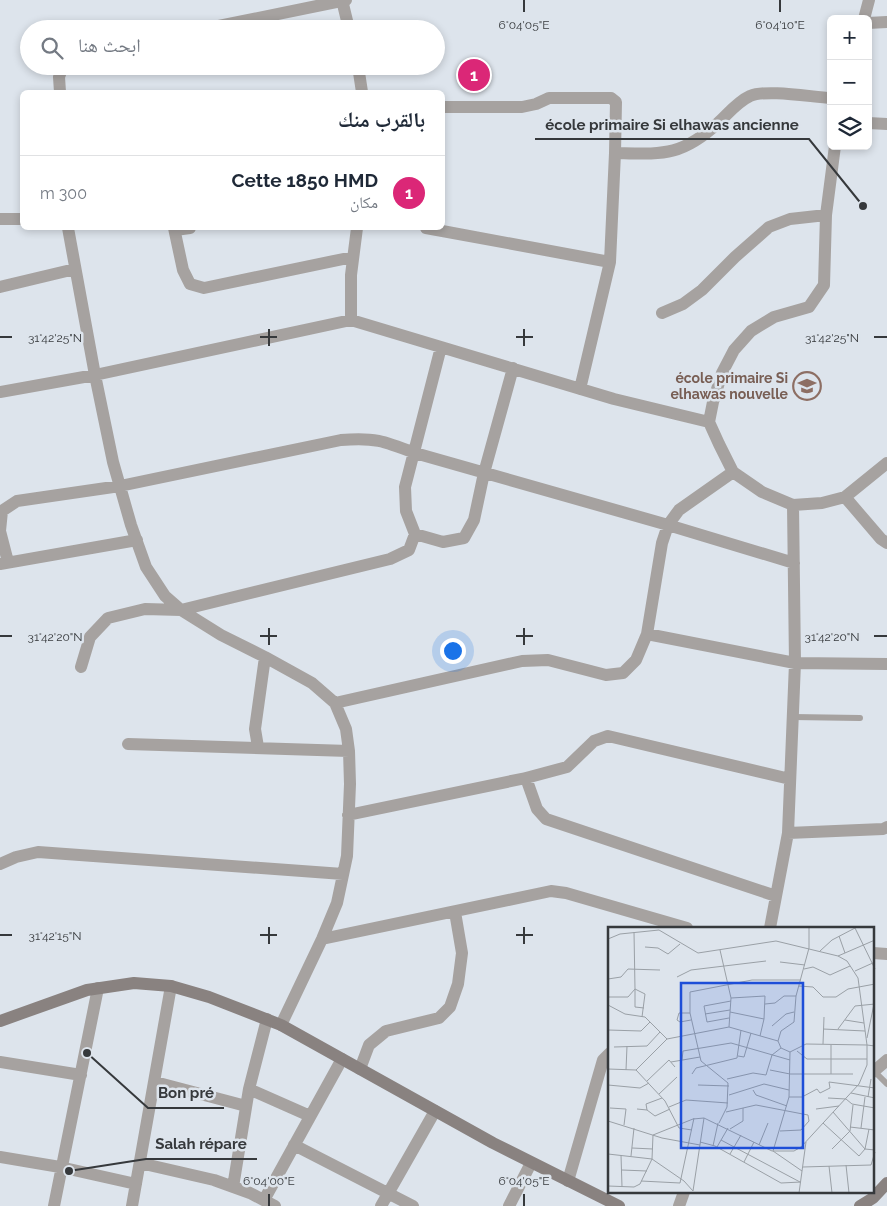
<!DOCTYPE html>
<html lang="ar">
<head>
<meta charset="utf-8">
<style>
	:root { --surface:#fff; --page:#f2f2f3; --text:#1f2937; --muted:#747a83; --line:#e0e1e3; --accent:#db2777 }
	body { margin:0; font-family:Raleway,"Noto Naskh Arabic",sans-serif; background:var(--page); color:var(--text); direction:rtl }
	.controls { position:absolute; right:15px; top:15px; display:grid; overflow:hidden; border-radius:8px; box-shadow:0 2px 8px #0003 }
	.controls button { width:45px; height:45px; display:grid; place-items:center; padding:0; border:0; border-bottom:1px solid var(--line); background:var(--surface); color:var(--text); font:25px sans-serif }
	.you { position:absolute; left:452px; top:650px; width:18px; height:18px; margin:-12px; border:4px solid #fff; border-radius:50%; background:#1a73e8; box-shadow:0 0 0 8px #1a73e833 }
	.badge { display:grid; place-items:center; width:32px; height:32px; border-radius:50%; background:var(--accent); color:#fff; font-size:16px; font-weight:700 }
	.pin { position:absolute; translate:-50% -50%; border:2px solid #fff; box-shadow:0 1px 5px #0006 }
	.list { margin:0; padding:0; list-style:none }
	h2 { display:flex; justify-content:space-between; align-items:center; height:65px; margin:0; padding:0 20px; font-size:21px }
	h2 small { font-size:16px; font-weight:400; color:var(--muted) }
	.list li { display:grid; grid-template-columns:32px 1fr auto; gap:15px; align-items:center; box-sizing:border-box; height:75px; padding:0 20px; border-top:1px solid var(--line) }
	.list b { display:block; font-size:19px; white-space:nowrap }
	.list p { margin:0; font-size:16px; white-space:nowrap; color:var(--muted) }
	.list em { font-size:16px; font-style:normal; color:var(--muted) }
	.icon { flex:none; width:28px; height:28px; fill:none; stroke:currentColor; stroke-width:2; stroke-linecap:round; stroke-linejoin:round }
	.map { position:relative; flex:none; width:887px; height:1206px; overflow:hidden; direction:ltr }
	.search { position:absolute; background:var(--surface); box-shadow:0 2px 8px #0003; left:20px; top:20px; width:425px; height:55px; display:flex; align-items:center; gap:12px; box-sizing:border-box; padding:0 18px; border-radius:28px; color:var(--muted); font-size:19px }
	.panel { position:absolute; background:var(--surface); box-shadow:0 2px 8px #0003; left:20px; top:90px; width:425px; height:140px; border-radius:8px; direction:rtl }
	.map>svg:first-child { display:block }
</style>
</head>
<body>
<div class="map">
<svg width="887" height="1206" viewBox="0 0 887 1206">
	<rect width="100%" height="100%" fill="#dde4ec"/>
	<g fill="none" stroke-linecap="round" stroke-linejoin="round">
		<!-- lane -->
		<path stroke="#a6a2a0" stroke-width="6" d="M 793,717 L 860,718
			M 875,1072 L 887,1084"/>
		<!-- street -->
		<path stroke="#a6a2a0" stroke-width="12" d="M 342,0 L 349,29
			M 864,19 L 869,0
			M 868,23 L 887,22
			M 204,29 L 346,0
			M 358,66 L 362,92
			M 60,92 L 59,77 L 63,66
			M 442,107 L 522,107 L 536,104 L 549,98 L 611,98 L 616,102 L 615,153 L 610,262
			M 868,123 L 887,124
			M 835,146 L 826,215 L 824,285 L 809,307 L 774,317 L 751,331 L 734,350 L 722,373 L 713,402 L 709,422 L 719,444 L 733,472 L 762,492 L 793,505 L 822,503 L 845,497 L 887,463
			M 615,153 C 662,154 681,157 718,123 C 728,114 737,102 750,96 C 767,89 811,97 831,98
			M 0,219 L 22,219
			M 68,228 L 95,375 L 113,462 L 131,525 L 146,567 L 165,596 L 181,610 L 221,635 L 265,657 L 312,683 L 335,703 L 346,729 L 349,751 L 350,784 L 347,856 L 337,903 L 322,939 L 281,1025
			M 174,228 L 183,270 L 190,284 L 204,288 L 353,257
			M 426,228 L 610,262 L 580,389
			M 175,230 L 190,228
			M 0,287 L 75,269
			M 662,313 L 683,304 L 702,290 L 735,257 L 769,227 L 790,219 L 826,215
			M 351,320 L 351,275 L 357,228
			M 0,392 L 95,375 L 351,320 L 614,399 L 709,422
			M 845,497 L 881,539 L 887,543
			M 415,534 L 443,542 L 464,538 L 474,520 L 484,473 L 513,368
			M 8,562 L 0,531 L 2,511 L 17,501 L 120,486 L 341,440 C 374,437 384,441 415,453 L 668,525 L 794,563
			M 0,564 L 137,540
			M 647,634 L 795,663 L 887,664
			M 81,667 L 90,637 L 108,618 L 145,609 L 181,610 L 390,559 L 409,550 L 415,534 L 406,511 L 405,487 L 441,347
			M 335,703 L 522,661 L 548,660 L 606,675 L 623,673 L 636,660 L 647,634 L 662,543 L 668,525 L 679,510 L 733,472
			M 128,744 L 349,751
			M 258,747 L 255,729 L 265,657
			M 526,778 L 537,809 L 546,819 L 776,896
			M 348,815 L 526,778 L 567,767 L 594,741 L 608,736 L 790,779
			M 788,833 L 883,829 L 887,827
			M 0,864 L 16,857 L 38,852 L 343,874
			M 770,928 L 788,833 L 795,663 L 793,505
			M 322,939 L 551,891 L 566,893 L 687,928
			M 873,953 L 887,954
			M 0,1062 L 81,1075
			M 360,1069 L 369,1045 L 386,1031 L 439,1018 L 450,1007 L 458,984 L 462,953 L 455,912
			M 873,1072 L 887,1060
			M 155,1082 L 246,1106
			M 249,1089 L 310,1116
			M 294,1145 L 413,1206
			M 0,1157 L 60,1167 L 136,1184
			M 140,1163 L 214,1180 L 250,1193 L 275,1206
			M 568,1181 L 603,1060 L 610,1053
			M 233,1187 L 249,1089 L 267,1019
			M 264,1200 L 342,1059
			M 54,1206 L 98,988
			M 132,1206 L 171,986
			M 381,1206 L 435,1111
			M 509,1206 L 531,1163
			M 679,1206 L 684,1192"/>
		<!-- secondary -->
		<path stroke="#898280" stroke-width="12" d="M 0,1021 L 87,990 L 134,983 L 171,986 L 209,997 L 281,1025 L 493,1143 L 619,1206
			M 860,1206 L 873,1198 L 887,1183"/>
	</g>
	<!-- ticks -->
	<path fill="none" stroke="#36393c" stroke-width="2" d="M 524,0 L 524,12M 780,0 L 780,12M 269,329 L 269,346M 524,329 L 524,346M 0,337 L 12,337M 260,337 L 277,337M 516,337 L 533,337M 874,337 L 887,337M 269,628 L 269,645M 524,628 L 524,645M 0,636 L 12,636M 260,636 L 277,636M 516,636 L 533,636M 874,636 L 887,636M 269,927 L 269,944M 524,927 L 524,944M 0,935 L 12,935M 260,935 L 277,935M 516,935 L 533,935M 269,1194 L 269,1206M 524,1194 L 524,1206"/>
	<!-- icons -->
	<defs>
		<symbol id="school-ring" viewBox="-11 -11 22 22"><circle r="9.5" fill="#dde4ec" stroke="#8d6e63" stroke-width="1.5"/><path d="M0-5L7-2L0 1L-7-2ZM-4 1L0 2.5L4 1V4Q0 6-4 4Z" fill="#8d6e63"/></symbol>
	</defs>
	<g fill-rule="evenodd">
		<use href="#school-ring" x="791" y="370" width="32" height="32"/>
	</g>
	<g text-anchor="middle" stroke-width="5" stroke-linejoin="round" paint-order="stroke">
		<!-- education labels -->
		<g font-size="14" font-weight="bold" fill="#785e54" stroke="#dde4ec" text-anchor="end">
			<text x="788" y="383">école primaire Si<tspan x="788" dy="16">elhawas nouvelle</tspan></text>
		</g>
	</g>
	<!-- overview -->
	<g transform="translate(608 927)">
		<rect width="266" height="266" fill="#dde4ec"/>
		<path fill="none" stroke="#9aa0a6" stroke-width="1" d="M 26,5 L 27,62 L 37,67 L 34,90M 231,9 L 237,26M 0,12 L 12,7 L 51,3 L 90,26 L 168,14 L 230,29 L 239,34 L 250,51 L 259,118 L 267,119M 37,20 L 50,21 L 60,27 L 72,17M 112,23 L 123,71 L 121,100M 212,24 L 224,13 L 247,1 L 267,42M 230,29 L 267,13M 172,35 L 197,38M 196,42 L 205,40 L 222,48 L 242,39M 247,44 L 267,35M 69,50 L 83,43 L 158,34M 0,52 L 13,50 L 20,42 L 52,43M 191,59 L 205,60 L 215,70 L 228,70 L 240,62 L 267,57M 0,70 L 20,70 L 27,62 L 27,80 L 36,81M 123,71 L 157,69 L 156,92M 157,77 L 167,76 L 176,69 L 188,69M 0,78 L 17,87 L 37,90 L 59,112M 122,85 L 156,92 L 152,109M 82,86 L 71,86 L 69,93 L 72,95 L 83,93M 97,87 L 122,83M 121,91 L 99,95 L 96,79 L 123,74M 237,93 L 256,96M 164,99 L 178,87 L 186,85M 215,102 L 257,104M 230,102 L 247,79 L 267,77M 0,103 L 33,104 L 42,95M 259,111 L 266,77M 215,117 L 216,90M 6,120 L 39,119 L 52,105M 189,124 L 199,132 L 259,132M 182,125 L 181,170 L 165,224 L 194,244M 130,129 L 136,130 L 143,106M 74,133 L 75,124 L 123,116 L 182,133M 63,135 L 92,130M 0,142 L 28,143 L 59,112 L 121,100 L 170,114M 18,143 L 19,119M 28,143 L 57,174 L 71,201 L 84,203M 162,143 L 182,147 L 223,147 L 223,118M 84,147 L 88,141 L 129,131 L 133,103M 223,147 L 245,147M 119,152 L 145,146 L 158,148 L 164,128 L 173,121M 39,154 L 61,133 L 67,140M 0,158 L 32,161 L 41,156M 90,158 L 121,159M 145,163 L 148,168 L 179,179M 243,166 L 267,171M 51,167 L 69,150M 121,168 L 156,157 L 181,163M 181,170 L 194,170 L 209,162 L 212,166 L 222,161 L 221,155 L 267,161M 260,170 L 263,152M 220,171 L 238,172 L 244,177 L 267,181M 61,180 L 78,173 L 120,176M 2,181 L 18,182 L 16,198M 29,182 L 39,183 L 47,189 L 62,182M 208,182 L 231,179M 39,183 L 38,177 L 54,171M 118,185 L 148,178 L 200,188 L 201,194 L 193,203 L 172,204M 225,185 L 257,222 L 267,223M 0,194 L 54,211 L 92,218M 111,196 L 119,180 L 120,156 L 93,134 L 82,86 L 82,65 L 144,53 L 193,53M 215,196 L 251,229 L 257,222 L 261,202M 242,200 L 267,203M 253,201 L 257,170M 122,202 L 135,194 L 135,181M 45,208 L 85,192 L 96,191 L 164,224 L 186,224 L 193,220 L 251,157 L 259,138 L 259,118 L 198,117 L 182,125 L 173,121 L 170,114 L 173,104 L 186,95 L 188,69 L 201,21 L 201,1M 45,208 L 44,232 L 76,254 L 85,264M 113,213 L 192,255M 92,215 L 107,219 L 173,256 L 193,255M 151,218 L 160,196M 105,219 L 110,196M 109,220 L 120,201M 24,221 L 45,222M 224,222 L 242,204 L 245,178M 0,227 L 44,232 L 32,257 L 26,260 L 0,259M 122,227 L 133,208M 13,228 L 14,260M 23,229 L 26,201M 136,235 L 146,215M 238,238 L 241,266M 221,239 L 224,266M 195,240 L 263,238 L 267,225M 14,243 L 39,244M 33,254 L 72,256 L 86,191M 85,264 L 96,191M 191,266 L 198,215"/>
		<path fill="#1d4ed8" fill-opacity="0.15" stroke="#1d4ed8" stroke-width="2.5" d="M 73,56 L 195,56 L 195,221 L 73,221 Z"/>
		<rect width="266" height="266" fill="none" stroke="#36393c" stroke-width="2.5"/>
	</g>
	<g font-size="12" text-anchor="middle" fill="#36393c" stroke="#dde4ec" stroke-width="5" stroke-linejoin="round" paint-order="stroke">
		<text x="524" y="29">6°04'05"E</text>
		<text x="780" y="29">6°04'10"E</text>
		<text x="55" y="342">31°42'25"N</text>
		<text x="832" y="342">31°42'25"N</text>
		<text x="55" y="641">31°42'20"N</text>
		<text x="832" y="641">31°42'20"N</text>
		<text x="55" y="940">31°42'15"N</text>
		<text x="269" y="1185">6°04'00"E</text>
		<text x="524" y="1185">6°04'05"E</text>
	</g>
	<!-- callouts -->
	<path fill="none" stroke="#36393c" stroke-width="2" d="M863 206L809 139H535M87 1053L148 1108H224M69 1171L146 1159H257"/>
	<g fill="#36393c" stroke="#dde4ec" stroke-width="2">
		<circle cx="863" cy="206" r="5"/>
		<circle cx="87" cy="1053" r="5"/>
		<circle cx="69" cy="1171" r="5"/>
	</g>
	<g font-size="15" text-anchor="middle" font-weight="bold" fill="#36393c" stroke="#dde4ec" stroke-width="5" stroke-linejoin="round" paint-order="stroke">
		<text x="672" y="130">école primaire Si elhawas ancienne</text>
		<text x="186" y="1098">Bon pré</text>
		<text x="201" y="1149">Salah répare</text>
	</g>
</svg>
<div class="controls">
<button>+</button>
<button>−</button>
<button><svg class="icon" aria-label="layers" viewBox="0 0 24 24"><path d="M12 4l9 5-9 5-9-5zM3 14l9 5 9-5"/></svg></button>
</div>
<div class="you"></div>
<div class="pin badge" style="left:474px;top:75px">1</div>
<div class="search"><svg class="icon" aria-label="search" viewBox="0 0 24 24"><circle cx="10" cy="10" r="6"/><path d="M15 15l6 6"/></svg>ابحث هنا</div>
<section class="panel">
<h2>بالقرب منك<small></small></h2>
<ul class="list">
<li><span class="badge">1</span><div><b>Cette 1850 HMD</b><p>مكان</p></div><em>300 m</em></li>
</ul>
</section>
</div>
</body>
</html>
